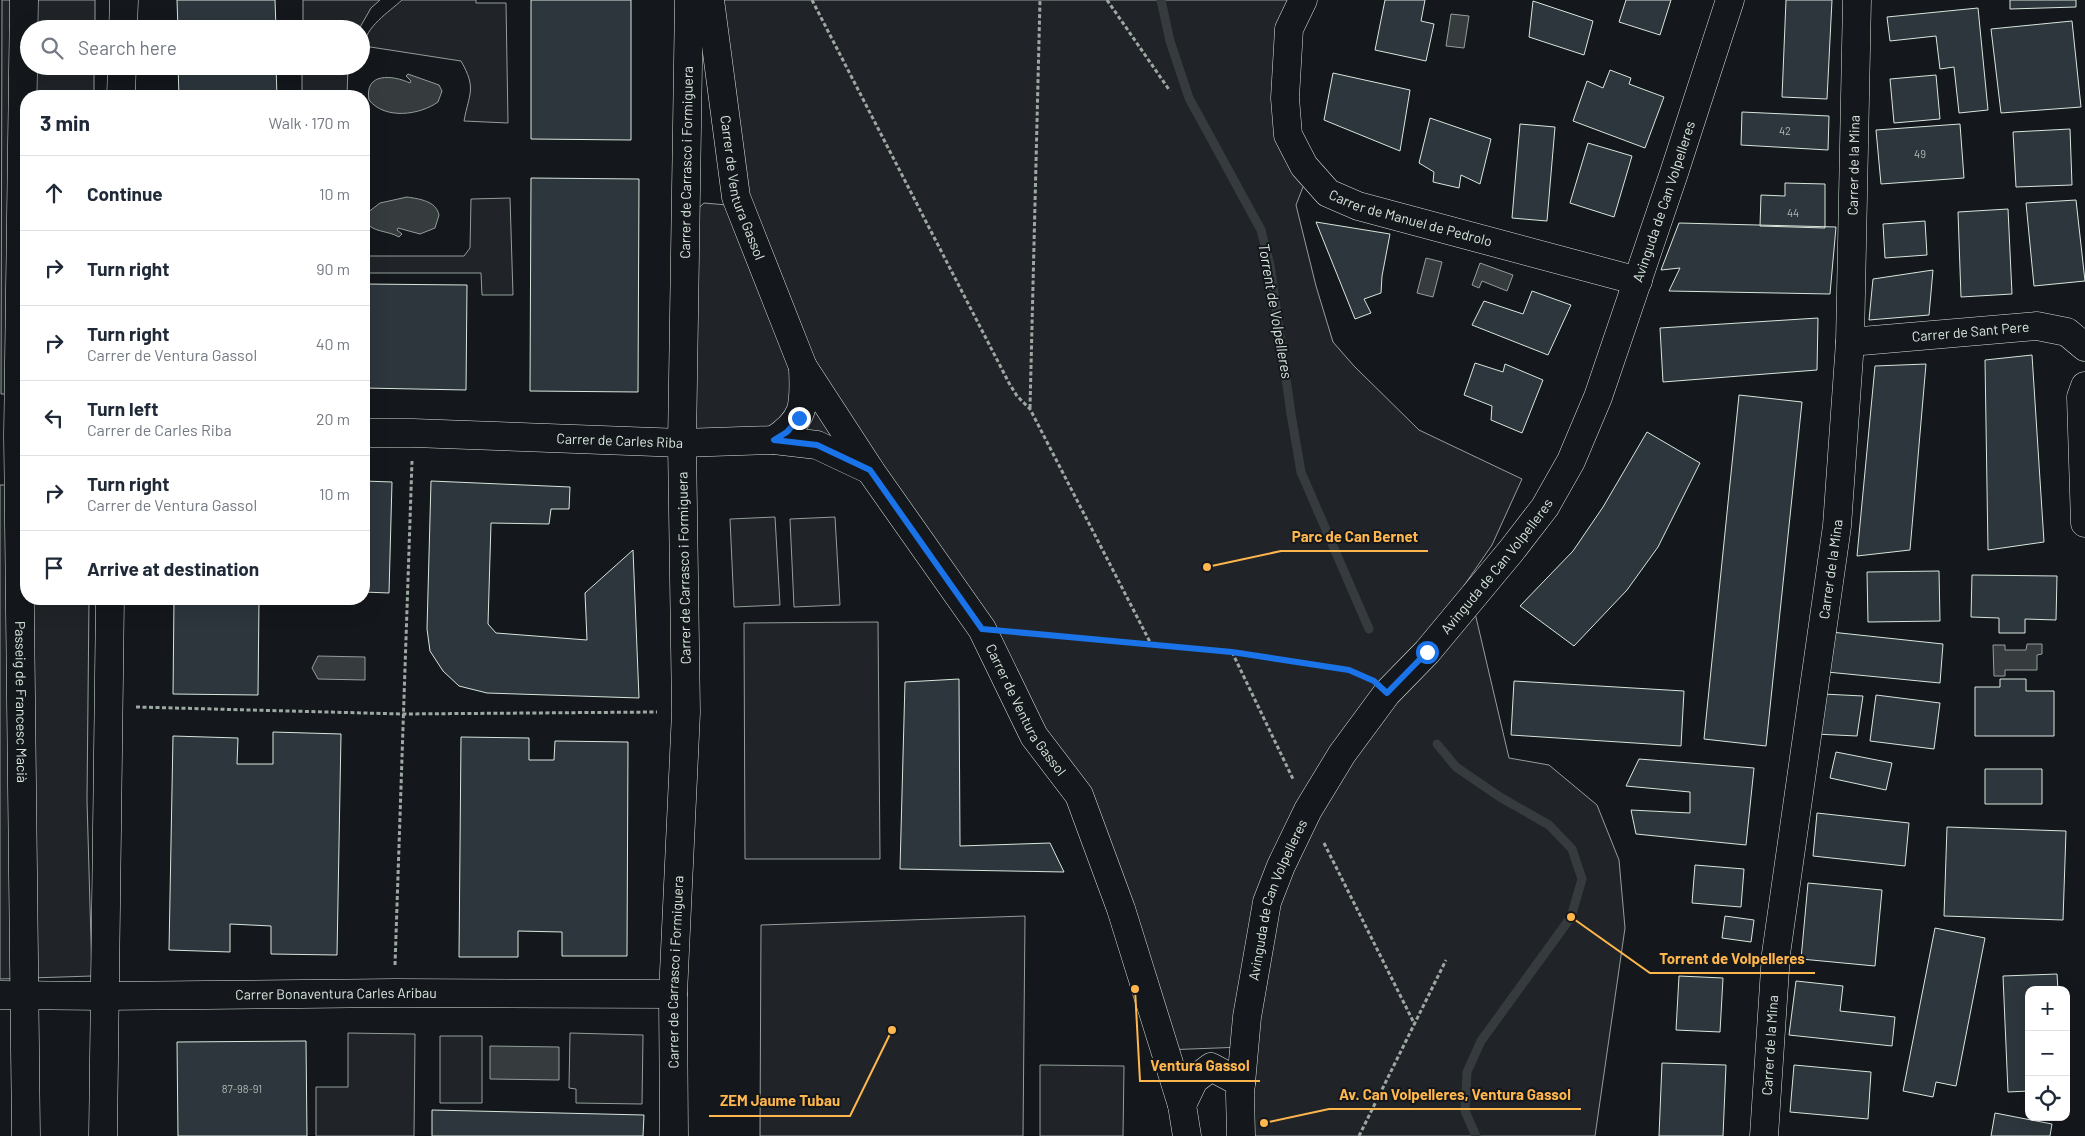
<!DOCTYPE html>
<html lang="en">
<head>
<meta charset="utf-8">
<style>
	:root { --surface:#fff; --page:#f2f2f3; --text:#1f2937; --muted:#747a83; --line:#e0e1e3 }
	body { margin:0; font-family:Barlow,sans-serif; background:var(--page); color:var(--text) }
	.controls { position:absolute; right:15px; bottom:15px; display:grid; overflow:hidden; border-radius:10px; box-shadow:0 5px 20px #0002 }
	.controls button { width:45px; height:45px; display:grid; place-items:center; padding:0; border:0; border-bottom:1px solid var(--line); background:var(--surface); color:var(--text); font:25px sans-serif }
	.stop { position:absolute; width:15px; height:15px; margin:-11px; border:4px solid #1a73e8; border-radius:50%; background:#fff }
	.stop.end { background:#1a73e8; border-color:#fff; box-shadow:0 1px 5px #0008 }
	.list { margin:0; padding:0; list-style:none }
	h2 { display:flex; justify-content:space-between; align-items:center; height:65px; margin:0; padding:0 20px; font-size:21px }
	h2 small { font-size:16px; font-weight:400; color:var(--muted) }
	.list li { display:grid; grid-template-columns:32px 1fr auto; gap:15px; align-items:center; box-sizing:border-box; height:75px; padding:0 20px; border-top:1px solid var(--line) }
	.list b { display:block; font-size:19px; white-space:nowrap }
	.list p { margin:0; font-size:16px; white-space:nowrap; color:var(--muted) }
	.list em { font-size:16px; font-style:normal; color:var(--muted) }
	.icon { flex:none; width:28px; height:28px; fill:none; stroke:currentColor; stroke-width:2; stroke-linecap:round; stroke-linejoin:round }
	.map { position:relative; flex:none; width:2085px; height:1136px; overflow:hidden }
	.search { position:absolute; background:var(--surface); box-shadow:0 5px 20px #0002; left:20px; top:20px; width:350px; height:55px; display:flex; align-items:center; gap:12px; box-sizing:border-box; padding:0 18px; border-radius:28px; color:var(--muted); font-size:19px }
	.panel { position:absolute; background:var(--surface); box-shadow:0 5px 20px #0002; left:20px; top:90px; width:350px; height:515px; border-radius:20px }
	.map>svg:first-child { display:block }
</style>
</head>
<body>
<div class="map">
<svg width="2085" height="1136" viewBox="0 0 2085 1136">
	<rect width="100%" height="100%" fill="#14181c"/>
	<!-- green -->
	<path fill="#202428" stroke="#939e99" d="M 2,0 L 95,0 L 95,29 L 29,29 L 29,66 L 94,66 L 94,96 L 26,96 L 26,394 L 1,394 Z
		M 303,0 L 380,0 L 371,8 L 359,29 L 303,29 Z
		M 402,0 L 476,0 L 476,3 L 506,3 L 508,123 L 464,121 C 469,93 477,89 461,61 L 364,46 C 365,27 389,12 402,0 Z
		M 711,0 L 1303,0 L 1285,90 L 1313,178 L 1303,187 L 1296,205 L 1316,286 L 1333,342 L 1354,366 L 1419,430 L 1522,479 L 1492,545 L 1461,590 L 1475,613 L 1509,758 L 1549,765 L 1597,805 L 1619,860 L 1625,928 L 1595,1136 L 1241,1136 L 1243,1047 L 1164,1050 L 1079,796 L 888,497 L 818,447 L 682,443 L 691,215 L 704,203 L 727,205 Z
		M 302,66 L 348,66 L 347,96 L 302,96 Z
		M 510,198 L 513,295 L 482,295 L 481,273 L 364,273 L 364,256 L 464,256 L 470,248 L 471,199 Z
		M 0,485 L 26,485 L 26,599 L 89,599 L 87,800 L 92,976 L 0,979 Z
		M 775,517 L 780,605 L 734,607 L 730,519 Z
		M 835,517 L 840,605 L 794,607 L 790,519 Z
		M 878,622 L 880,859 L 745,859 L 744,623 Z
		M 1025,916 L 1023,1136 L 760,1136 L 761,925 Z
		M 348,1033 L 415,1034 L 414,1136 L 316,1136 L 316,1087 L 348,1087 Z
		M 570,1033 L 643,1035 L 642,1104 L 576,1103 L 576,1089 L 569,1088 Z
		M 440,1036 L 482,1036 L 482,1103 L 440,1103 Z
		M 1040,1065 L 1124,1066 L 1123,1136 L 1040,1136 Z"/>
	<!-- water -->
	<path fill="#363b3e" stroke="#939e99" d="M 1451,14 L 1469,16 L 1464,48 L 1446,46 Z
		M 408,74 L 439,85 L 442,91 L 438,102 C 420,115 385,120 369,100 C 364,72 393,75 410,83 L 411,81 L 406,76 Z
		M 407,197 C 420,199 436,201 439,215 L 435,228 L 420,234 L 398,228 L 397,230 L 402,234 L 399,237 C 387,230 373,233 365,221 L 367,213 L 380,203 Z
		M 1426,258 L 1442,262 L 1433,297 L 1417,293 Z
		M 1480,263 L 1513,275 L 1507,291 L 1482,281 L 1479,288 L 1472,285 Z
		M 2027,644 L 2042,644 L 2042,654 L 2037,655 L 2037,670 L 2005,670 L 2005,676 L 1994,676 L 1993,645 L 2005,645 L 2005,650 L 2026,650 Z
		M 318,656 L 365,657 L 365,680 L 318,679 L 312,668 Z
		M 490,1046 L 559,1047 L 559,1080 L 490,1079 Z"/>
	<g fill="none" stroke-linecap="round" stroke-linejoin="round">
		<!-- stream -->
		<path stroke="#363b3e" stroke-width="9" d="M 1161,0 L 1170,41 L 1189,98 L 1261,230 L 1270,265 L 1291,414 L 1301,472 L 1369,629
			M 1437,744 L 1456,767 L 1500,797 L 1549,825 L 1572,849 L 1582,879 L 1571,917 L 1481,1041 L 1467,1072 L 1465,1111 L 1476,1136"/>
	</g>
	<!-- building -->
	<path fill="#2c363c" stroke="#d8e6dc" d="M 177,0 L 275,0 L 276,29 L 178,29 Z
		M 531,0 L 631,0 L 631,140 L 531,139 Z
		M 1385,0 L 1425,0 L 1421,21 L 1434,24 L 1426,61 L 1375,50 Z
		M 1626,0 L 1671,0 L 1660,35 L 1619,22 Z
		M 1786,0 L 1832,0 L 1827,99 L 1782,97 Z
		M 2010,0 L 2076,0 L 2076,7 L 2010,9 Z
		M 1533,1 L 1593,21 L 1584,55 L 1529,37 Z
		M 1978,8 L 1988,110 L 1959,113 L 1954,67 L 1940,69 L 1936,36 L 1890,41 L 1887,17 Z
		M 2072,21 L 2081,107 L 2001,113 L 1991,29 Z
		M 178,66 L 276,66 L 277,96 L 179,96 Z
		M 1610,70 L 1631,78 L 1629,84 L 1664,97 L 1645,148 L 1573,121 L 1587,81 L 1603,88 Z
		M 1333,73 L 1410,90 L 1400,151 L 1324,120 Z
		M 1936,75 L 1940,119 L 1894,123 L 1890,79 Z
		M 1742,112 L 1829,116 L 1828,150 L 1741,145 Z
		M 1430,118 L 1491,139 L 1480,184 L 1461,175 L 1459,188 L 1433,182 L 1434,172 L 1419,163 Z
		M 1520,124 L 1555,127 L 1547,221 L 1512,218 Z
		M 1960,124 L 1964,178 L 1881,184 L 1876,130 Z
		M 2070,129 L 2072,185 L 2016,187 L 2013,132 Z
		M 1588,143 L 1632,156 L 1614,217 L 1570,203 Z
		M 531,178 L 639,179 L 638,392 L 530,391 Z
		M 1785,183 L 1825,184 L 1825,228 L 1760,226 L 1761,195 L 1785,196 Z
		M 2076,200 L 2085,281 L 2034,286 L 2026,203 Z
		M 2008,209 L 2012,294 L 1961,297 L 1958,212 Z
		M 1925,221 L 1927,255 L 1885,258 L 1883,224 Z
		M 1316,222 L 1390,234 L 1382,276 L 1381,293 L 1364,299 L 1371,313 L 1355,319 Z
		M 1679,223 L 1836,227 L 1830,294 L 1669,291 L 1680,268 L 1661,270 Z
		M 1933,270 L 1929,315 L 1869,320 L 1873,279 Z
		M 364,284 L 467,285 L 466,390 L 364,388 Z
		M 1532,291 L 1571,305 L 1548,355 L 1472,325 L 1484,301 L 1523,314 Z
		M 1818,318 L 1817,370 L 1663,382 L 1660,328 Z
		M 2032,355 L 2044,542 L 1988,550 L 1985,360 Z
		M 1475,363 L 1503,372 L 1505,364 L 1543,380 L 1522,433 L 1491,420 L 1492,406 L 1464,395 Z
		M 1926,364 L 1910,550 L 1857,556 L 1875,366 Z
		M 1739,395 L 1802,402 L 1766,746 L 1704,739 Z
		M 1647,432 L 1700,463 L 1658,547 L 1627,590 L 1574,646 L 1520,606 L 1573,551 L 1603,507 Z
		M 364,481 L 392,482 L 389,593 L 364,592 Z
		M 431,481 L 570,487 L 569,509 L 551,509 L 549,524 L 491,523 L 488,624 L 496,633 L 587,640 L 585,593 L 633,550 L 639,698 L 487,693 L 459,686 L 443,671 L 430,651 L 427,629 Z
		M 1939,571 L 1940,621 L 1868,622 L 1867,572 Z
		M 1972,575 L 2057,576 L 2056,620 L 2025,619 L 2025,633 L 1999,633 L 1999,618 L 1971,617 Z
		M 174,599 L 259,599 L 258,695 L 173,694 Z
		M 1831,632 L 1943,644 L 1940,683 L 1827,672 Z
		M 959,679 L 960,846 L 1050,843 L 1064,872 L 900,869 L 905,682 Z
		M 2000,679 L 2026,679 L 2026,691 L 2054,691 L 2054,736 L 1975,736 L 1975,687 L 2000,687 Z
		M 1514,681 L 1684,691 L 1681,746 L 1511,735 Z
		M 1823,694 L 1863,696 L 1857,736 L 1815,734 Z
		M 1876,695 L 1940,703 L 1934,749 L 1870,741 Z
		M 273,732 L 341,734 L 337,955 L 271,954 L 271,926 L 230,924 L 230,952 L 169,950 L 173,736 L 238,738 L 237,764 L 273,764 Z
		M 461,737 L 529,738 L 529,760 L 554,760 L 555,741 L 628,742 L 627,956 L 562,956 L 562,932 L 518,931 L 518,957 L 459,957 Z
		M 1836,752 L 1892,763 L 1886,790 L 1830,778 Z
		M 1639,759 L 1754,768 L 1746,845 L 1636,834 L 1631,810 L 1690,813 L 1690,792 L 1626,786 Z
		M 1985,769 L 2042,769 L 2042,804 L 1985,804 Z
		M 1817,813 L 1909,823 L 1905,866 L 1813,856 Z
		M 1947,827 L 2066,831 L 2063,920 L 1944,916 Z
		M 1695,865 L 1744,869 L 1741,907 L 1692,903 Z
		M 1808,883 L 1882,890 L 1875,966 L 1801,959 Z
		M 1725,916 L 1754,920 L 1751,942 L 1722,938 Z
		M 1935,928 L 1985,938 L 1956,1086 L 1936,1082 L 1933,1097 L 1903,1091 Z
		M 2057,974 L 2058,990 L 2029,990 L 2029,1091 L 2008,1092 L 2003,976 Z
		M 1679,976 L 1723,978 L 1720,1032 L 1676,1030 Z
		M 1796,981 L 1843,986 L 1840,1011 L 1895,1017 L 1892,1046 L 1789,1035 Z
		M 306,1041 L 307,1136 L 178,1136 L 177,1042 Z
		M 1662,1063 L 1726,1065 L 1723,1136 L 1659,1136 Z
		M 1794,1065 L 1871,1072 L 1868,1119 L 1790,1112 Z
		M 432,1110 L 644,1115 L 643,1136 L 432,1136 Z
		M 1995,1113 L 2052,1124 L 2050,1136 L 1991,1136 Z"/>
	<g fill="none" stroke-linecap="round" stroke-linejoin="round">
		<defs>
			<g id="minor">
				<path id="s1" d="M 24,0 L 18,435 L 26,1136"/>
				<path id="s2" d="M 710,0 L 736,197 L 803,367 L 870,470 L 982,629 L 1034,736 L 1079,795 L 1121,909 L 1182,1105 L 1187,1136"/>
				<path id="s3" d="M 1303,0 L 1289,29 L 1285,98 L 1288,135 L 1304,166 L 1328,193 L 1358,206 L 1638,281"/>
				<path d="M 123,29 L 124,0"/>
				<path d="M 121,96 L 122,66"/>
				<path id="s4" d="M 1850,342 L 2037,326 L 2067,332 L 2085,347"/>
				<path d="M 2085,386 L 2081,397 L 2085,523"/>
				<path id="s5" d="M 364,433 L 413,433 L 682,443 L 774,440 L 817,445 L 870,470"/>
				<path d="M 774,440 C 807,418 804,403 803,367"/>
				<path id="s6" d="M 0,995 L 104,996 L 395,993 L 673,994"/>
				<path d="M 1182,1105 L 1194,1080 L 1211,1067 L 1241,1083"/>
				<path d="M 103,1136 L 110,599"/>
				<path id="s7" d="M 674,1136 L 673,994 L 686,712 L 682,443 L 689,0"/>
				<path id="s8" d="M 1241,1136 L 1240,1094 L 1247,1017 L 1267,902 L 1281,866 L 1308,810 L 1342,754 L 1387,693 L 1427,652 L 1511,551 L 1545,507 L 1571,461 L 1598,397 L 1674,173 L 1730,0"/>
				<path id="s9" d="M 1764,1136 L 1776,954 L 1837,526 L 1850,342 L 1857,0"/>
			</g>
		</defs>
		<!-- minor casing -->
		<use href="#minor" stroke="#d8e6dc" stroke-width="29"/>
		<!-- path -->
		<path stroke="#9da8a2" stroke-width="3" stroke-dasharray="4 2.5" stroke-linecap="butt" d="M 812,0 L 1009,383 L 1017,396 L 1030,409 L 1151,644
			M 1107,0 L 1170,91
			M 1030,408 L 1040,0
			M 1015,632 L 1232,652 L 1349,670 L 1365,676
			M 1232,652 L 1293,779
			M 136,707 L 403,714 L 657,712
			M 1324,843 L 1415,1025
			M 395,965 L 412,461
			M 1359,1136 L 1446,960"/>
		<!-- minor -->
		<use href="#minor" stroke="#14181c" stroke-width="28"/>
	</g>
	<g fill="none" stroke-linecap="round" stroke-linejoin="round">
		<!-- route -->
		<path stroke="#1a73e8" stroke-width="6" d="M 799,418 L 787,432 L 774,440 L 817,445 L 870,470 L 982,629 L 1232,652 L 1349,670 L 1374,681 L 1387,693 L 1427,652"/>
	</g>
	<g text-anchor="middle" stroke-width="4" stroke-linejoin="round" paint-order="stroke">
		<!-- number labels -->
		<g font-size="11" fill="#adbab4">
			<text x="1785" y="135">42</text>
			<text x="1920" y="158">49</text>
			<text x="1793" y="217">44</text>
			<text x="242" y="1093">87-98-91</text>
		</g>
		<!-- street labels -->
		<g font-size="14" fill="#d8e6dc" stroke="#14181c">
			<text dy="5" stroke="none"><textPath href="#s7" startOffset="974">Carrer de Carrasco i Formiguera</textPath></text>
			<text dy="5" stroke="none"><textPath href="#s9" startOffset="976">Carrer de la Mina</textPath></text>
			<text dy="5" stroke="none"><textPath href="#s2" startOffset="191">Carrer de Ventura Gassol</textPath></text>
			<text dy="5" stroke="none"><textPath href="#s8" startOffset="1051">Avinguda de Can Volpelleres</textPath></text>
			<text dy="5" stroke="none"><textPath href="#s3" startOffset="296">Carrer de Manuel de Pedrolo</textPath></text>
			<text dy="5" stroke="none"><textPath href="#s4" startOffset="121">Carrer de Sant Pere</textPath></text>
			<text dy="5" stroke="none"><textPath href="#s5" startOffset="256">Carrer de Carles Riba</textPath></text>
			<text dy="5" stroke="none"><textPath href="#s8" startOffset="646">Avinguda de Can Volpelleres</textPath></text>
			<text transform="translate(684 568) rotate(-91)" y="5">Carrer de Carrasco i Formiguera</text>
			<text dy="5" stroke="none"><textPath href="#s9" startOffset="571">Carrer de la Mina</textPath></text>
			<text dy="5" stroke="none"><textPath href="#s1" startOffset="702">Passeig de Francesc Macià</textPath></text>
			<text dy="5" stroke="none"><textPath href="#s2" startOffset="791">Carrer de Ventura Gassol</textPath></text>
			<text dy="5" stroke="none"><textPath href="#s8" startOffset="241">Avinguda de Can Volpelleres</textPath></text>
			<text dy="5" stroke="none"><textPath href="#s7" startOffset="164">Carrer de Carrasco i Formiguera</textPath></text>
			<text dy="5" stroke="none"><textPath href="#s6" startOffset="336">Carrer Bonaventura Carles Aribau</textPath></text>
			<text dy="5" stroke="none"><textPath href="#s9" startOffset="91">Carrer de la Mina</textPath></text>
		</g>
		<!-- water labels -->
		<g font-size="15" font-style="italic" fill="#d8e6dc" stroke="#14181c">
			<text transform="translate(1275 311) rotate(80)" y="5">Torrent de Volpelleres</text>
		</g>
	</g>
	<!-- callouts -->
	<path fill="none" stroke="#ffb74d" stroke-width="2" d="M1207 567L1281 551H1428M1571 917L1650 973H1815M1135 989L1140 1081H1260M1264 1123L1329 1109H1581M892 1030L850 1116H709"/>
	<g fill="#ffb74d" stroke="#14181c" stroke-width="2">
		<circle cx="1207" cy="567" r="5"/>
		<circle cx="1571" cy="917" r="5"/>
		<circle cx="1135" cy="989" r="5"/>
		<circle cx="1264" cy="1123" r="5"/>
		<circle cx="892" cy="1030" r="5"/>
	</g>
	<g font-size="15" text-anchor="middle" font-weight="bold" fill="#ffb74d" stroke="#14181c" stroke-width="4" stroke-linejoin="round" paint-order="stroke">
		<text x="1355" y="542">Parc de Can Bernet</text>
		<text x="1732" y="964">Torrent de Volpelleres</text>
		<text x="1200" y="1071">Ventura Gassol</text>
		<text x="1455" y="1100">Av. Can Volpelleres, Ventura Gassol</text>
		<text x="780" y="1106">ZEM Jaume Tubau</text>
	</g>
</svg>
<div class="controls">
<button>+</button>
<button>−</button>
<button><svg class="icon" aria-label="locate" viewBox="0 0 24 24"><circle cx="12" cy="12" r="6"/><path d="M12 2v4M12 18v4M2 12h4M18 12h4"/></svg></button>
</div>
<div class="stop" style="left:1427px;top:652px"></div>
<div class="stop end" style="left:799px;top:418px"></div>
<div class="search"><svg class="icon" aria-label="search" viewBox="0 0 24 24"><circle cx="10" cy="10" r="6"/><path d="M15 15l6 6"/></svg>Search here</div>
<section class="panel">
<h2>3 min<small>Walk · 170 m</small></h2>
<ul class="list">
<li><svg class="icon" aria-label="ahead" viewBox="0 0 24 24"><path d="M12 20V5M6 11l6-6 6 6"/></svg><div><b>Continue</b></div><em>10 m</em></li>
<li><svg class="icon" aria-label="right" viewBox="0 0 24 24"><path d="M7 20v-9h11M14 6l5 5-5 5"/></svg><div><b>Turn right</b></div><em>90 m</em></li>
<li><svg class="icon" aria-label="right" viewBox="0 0 24 24"><path d="M7 20v-9h11M14 6l5 5-5 5"/></svg><div><b>Turn right</b><p>Carrer de Ventura Gassol</p></div><em>40 m</em></li>
<li><svg class="icon" aria-label="left" viewBox="0 0 24 24"><path d="M17 20v-9H6M10 6l-5 5 5 5"/></svg><div><b>Turn left</b><p>Carrer de Carles Riba</p></div><em>20 m</em></li>
<li><svg class="icon" aria-label="right" viewBox="0 0 24 24"><path d="M7 20v-9h11M14 6l5 5-5 5"/></svg><div><b>Turn right</b><p>Carrer de Ventura Gassol</p></div><em>10 m</em></li>
<li><svg class="icon" aria-label="arrive" viewBox="0 0 24 24"><path d="M6 21V4h12l-3 4 3 4H6"/></svg><div><b>Arrive at destination</b></div></li>
</ul>
</section>
</div>
</body>
</html>
